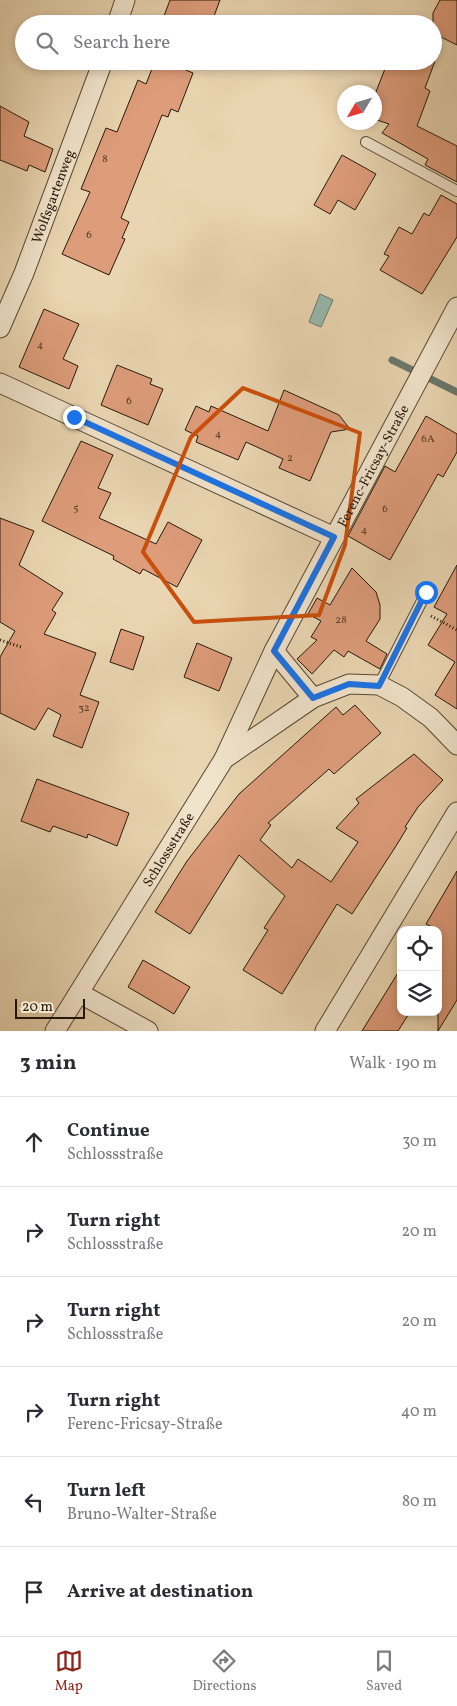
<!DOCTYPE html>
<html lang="en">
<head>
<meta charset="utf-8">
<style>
	:root { --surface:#fff; --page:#f2f2f3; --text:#2b2b33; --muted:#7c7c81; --line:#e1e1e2; --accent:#8f2418 }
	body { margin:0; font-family:Vollkorn,serif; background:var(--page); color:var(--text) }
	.controls { position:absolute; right:15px; bottom:15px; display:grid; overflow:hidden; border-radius:10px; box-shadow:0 2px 8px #0003 }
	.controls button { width:45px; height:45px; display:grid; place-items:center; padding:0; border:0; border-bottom:1px solid var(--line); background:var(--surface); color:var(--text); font:25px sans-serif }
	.compass { position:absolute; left:337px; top:85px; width:45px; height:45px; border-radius:50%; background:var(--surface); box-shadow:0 2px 8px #0003; rotate:232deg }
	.scale { position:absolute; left:15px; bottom:12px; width:70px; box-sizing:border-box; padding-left:5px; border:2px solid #27180a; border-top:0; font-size:14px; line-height:18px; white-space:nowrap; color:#27180a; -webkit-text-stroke:4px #f1e4cc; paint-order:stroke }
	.stop { position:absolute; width:15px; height:15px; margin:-11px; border:4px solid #1a73e8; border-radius:50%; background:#fff }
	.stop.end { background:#1a73e8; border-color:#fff; box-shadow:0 1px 5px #0008 }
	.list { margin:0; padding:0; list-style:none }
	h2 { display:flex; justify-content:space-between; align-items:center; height:65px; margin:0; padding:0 20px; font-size:21px }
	h2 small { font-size:16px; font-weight:400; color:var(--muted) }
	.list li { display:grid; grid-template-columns:32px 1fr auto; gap:15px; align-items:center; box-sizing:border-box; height:90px; padding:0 20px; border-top:1px solid var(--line) }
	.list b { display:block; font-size:19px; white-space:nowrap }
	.list p { margin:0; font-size:16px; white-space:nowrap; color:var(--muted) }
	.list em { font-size:16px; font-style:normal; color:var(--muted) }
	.icon { flex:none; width:28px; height:28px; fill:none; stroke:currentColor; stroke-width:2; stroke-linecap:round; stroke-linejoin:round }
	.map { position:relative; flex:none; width:457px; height:1031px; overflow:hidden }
	.search { position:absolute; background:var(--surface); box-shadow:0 2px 8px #0003; left:15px; right:15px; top:15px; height:55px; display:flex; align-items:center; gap:12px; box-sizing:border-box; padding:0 18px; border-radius:28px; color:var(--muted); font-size:19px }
	.sheet { height:605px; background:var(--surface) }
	nav { display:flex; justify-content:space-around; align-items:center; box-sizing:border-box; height:70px; border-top:1px solid var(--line); background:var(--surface); font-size:14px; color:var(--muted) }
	nav a { display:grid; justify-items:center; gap:2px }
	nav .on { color:var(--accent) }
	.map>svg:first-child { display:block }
</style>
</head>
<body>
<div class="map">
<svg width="457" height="1031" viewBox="0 0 457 1031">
	<rect width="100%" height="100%" fill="#e9d5b1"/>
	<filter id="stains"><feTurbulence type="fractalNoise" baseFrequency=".004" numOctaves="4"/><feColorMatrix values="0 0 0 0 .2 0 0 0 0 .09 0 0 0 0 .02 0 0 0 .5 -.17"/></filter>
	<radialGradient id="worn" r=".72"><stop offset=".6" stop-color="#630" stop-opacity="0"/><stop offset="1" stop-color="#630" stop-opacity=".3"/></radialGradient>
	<!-- water -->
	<path fill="#97b8ad" stroke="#6a786c" d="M 320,294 L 333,300 L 321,327 L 309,322 Z"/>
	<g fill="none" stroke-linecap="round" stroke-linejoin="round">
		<!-- stream -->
		<path stroke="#6a786c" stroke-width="7" d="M 392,360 L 457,392"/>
	</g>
	<!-- building -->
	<path fill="#dd9c7a" stroke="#27180a" d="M 170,0 L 220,0 L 211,24 L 161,24 Z
		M 440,0 L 457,0 L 457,45 L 433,33 L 433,13 Z
		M 155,61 L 165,61 L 193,73 L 178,112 L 171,109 L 168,117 L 162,115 L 121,218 L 129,222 L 122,238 L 125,239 L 109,275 L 62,254 L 90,192 L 81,189 L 106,128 L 117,132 L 138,80 L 146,84 Z
		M 388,61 L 435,61 L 425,88 L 430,91 L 417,126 L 457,146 L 457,182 L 425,165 L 428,159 L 382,133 L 389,124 L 374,119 L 374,97 Z
		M 0,106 L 29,122 L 24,136 L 53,149 L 45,172 L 29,165 L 27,171 L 0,160 Z
		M 342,155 L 376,174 L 355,210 L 338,200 L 330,214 L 314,205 Z
		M 441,195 L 457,204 L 457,237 L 422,294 L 380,270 L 389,256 L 384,254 L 399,227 L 412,234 L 424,213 L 429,216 Z
		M 44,309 L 79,324 L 63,359 L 78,366 L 69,389 L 19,367 Z
		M 117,365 L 152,379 L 150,384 L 163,389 L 148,425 L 101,405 Z
		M 284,390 L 339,415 L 350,429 L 331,432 L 310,481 L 279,468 L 283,459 L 246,442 L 238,460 L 196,442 L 198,436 L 185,430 L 196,406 L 209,412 L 211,406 L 268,431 Z
		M 426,416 L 457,434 L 457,452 L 443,477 L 438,474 L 390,560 L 348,536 L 385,466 L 395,472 Z
		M 81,441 L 113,455 L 98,488 L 111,493 L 99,518 L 156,544 L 168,522 L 202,540 L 177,587 L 143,569 L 140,574 L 113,559 L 114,556 L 42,521 Z
		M 0,518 L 34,531 L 19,565 L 63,593 L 52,610 L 56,613 L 44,634 L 96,653 L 80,695 L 99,702 L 82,748 L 53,736 L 61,715 L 48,708 L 35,730 L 0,713 L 0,657 L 15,631 L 0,622 Z
		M 457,565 L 457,709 L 435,695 L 455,662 L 428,645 L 447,614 L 434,607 Z
		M 352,568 L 376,592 L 380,605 L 380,619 L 366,641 L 387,654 L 380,669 L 348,651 L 344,657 L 334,650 L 312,674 L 297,659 L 317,640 L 311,637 L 321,621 L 308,614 L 317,598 L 330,605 Z
		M 121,629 L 144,637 L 133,670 L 110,662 Z
		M 197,643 L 232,658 L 219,691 L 184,677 Z
		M 355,705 L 381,733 L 334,774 L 329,769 L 268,823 L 271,825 L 260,840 L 292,868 L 298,859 L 331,882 L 358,842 L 336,828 L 359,803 L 356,799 L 414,754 L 443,780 L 418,807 L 405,827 L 407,828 L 396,846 L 352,914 L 337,904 L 282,994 L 243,970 L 268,930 L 264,928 L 285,896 L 239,855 L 190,934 L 155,912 L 187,861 L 239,794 L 336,707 L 343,715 Z
		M 37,779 L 129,813 L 117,846 L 88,834 L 87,838 L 53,826 L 50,832 L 21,821 Z
		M 457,871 L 457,1000 L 438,1031 L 438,930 L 426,924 Z
		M 143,960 L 190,987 L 174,1014 L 128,987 Z
		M 401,968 L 401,1012 L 410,1012 L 398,1031 L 362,1031 Z"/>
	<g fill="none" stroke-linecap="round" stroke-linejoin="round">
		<defs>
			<path id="lane" d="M 366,142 L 457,191
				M 379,685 L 428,589"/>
			<g id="street">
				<path d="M 117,24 L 125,0"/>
				<path id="s1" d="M 0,328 L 24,273 L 103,61"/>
				<path d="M 0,383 L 334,537"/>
				<path d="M 274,651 L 313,698"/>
				<path id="s2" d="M 224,759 L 274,651 L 457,307"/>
				<path d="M 79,993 L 148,1031"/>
				<path id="s3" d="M 55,1031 L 224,759 L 313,698 L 349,684 L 379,685 L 402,697 L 431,718 L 457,745"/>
				<path d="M 325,1031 L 457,812"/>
			</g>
		</defs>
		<!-- lane casing -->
		<use href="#lane" stroke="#584734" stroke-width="12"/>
		<!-- street casing -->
		<use href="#street" stroke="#584734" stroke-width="21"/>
		<!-- path -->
		<path stroke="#27180a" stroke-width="3" stroke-dasharray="1 2.5" stroke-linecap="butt" d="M 431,616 L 457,630
			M 0,640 L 21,647"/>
		<!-- lane -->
		<use href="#lane" stroke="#f1e4cc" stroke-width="10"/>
		<!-- street -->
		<use href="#street" stroke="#f1e4cc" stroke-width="19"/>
	</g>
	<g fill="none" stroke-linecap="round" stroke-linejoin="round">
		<!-- route -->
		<path stroke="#1a73e8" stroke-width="6" d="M 74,417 L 334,537 L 274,651 L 313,698 L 349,684 L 379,686 L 426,592"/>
	</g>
	<!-- marked area -->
	<path fill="none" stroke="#cb4f0c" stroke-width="4" stroke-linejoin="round" d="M 243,388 L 360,433 L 345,545 L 319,615 L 194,622 L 143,552 L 191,437 Z"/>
	<g text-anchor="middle" stroke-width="4" stroke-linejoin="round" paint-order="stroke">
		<!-- number labels -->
		<g font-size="11" fill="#543926">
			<text x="105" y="162">8</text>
			<text x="89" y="238">6</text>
			<text x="40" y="348">4</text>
			<text x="129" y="404">6</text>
			<text x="218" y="437">4</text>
			<text x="428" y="442">6A</text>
			<text x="290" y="461">2</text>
			<text x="76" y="511">5</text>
			<text x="385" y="512">6</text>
			<text x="364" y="533">4</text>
			<text x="341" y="623">28</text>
			<text x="84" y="711">32</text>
		</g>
		<!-- street labels -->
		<g font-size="14" fill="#27180a" stroke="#f1e4cc">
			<text dy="5" stroke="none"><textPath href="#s1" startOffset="142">Wolfsgartenweg</textPath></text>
			<text dy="5" stroke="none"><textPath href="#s2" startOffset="329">Ferenc-Fricsay-Straße</textPath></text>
			<text dy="5" stroke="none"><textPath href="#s3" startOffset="214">Schlossstraße</textPath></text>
		</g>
	</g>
	<rect width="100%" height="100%" filter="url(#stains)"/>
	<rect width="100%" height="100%" fill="url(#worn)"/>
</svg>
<div class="controls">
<button><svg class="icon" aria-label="locate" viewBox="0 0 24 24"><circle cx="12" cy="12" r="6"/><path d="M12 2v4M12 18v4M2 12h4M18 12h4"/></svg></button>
<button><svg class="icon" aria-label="layers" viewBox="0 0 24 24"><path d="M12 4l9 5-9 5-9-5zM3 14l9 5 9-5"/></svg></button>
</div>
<svg class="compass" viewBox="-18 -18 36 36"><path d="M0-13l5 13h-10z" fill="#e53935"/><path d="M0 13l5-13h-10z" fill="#7c7c81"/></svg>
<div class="scale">20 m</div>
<div class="stop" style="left:426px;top:592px"></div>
<div class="stop end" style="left:74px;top:417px"></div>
<div class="search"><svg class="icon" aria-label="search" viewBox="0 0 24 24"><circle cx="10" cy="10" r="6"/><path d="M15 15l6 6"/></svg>Search here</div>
</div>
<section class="sheet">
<h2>3 min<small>Walk · 190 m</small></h2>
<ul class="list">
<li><svg class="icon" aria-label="ahead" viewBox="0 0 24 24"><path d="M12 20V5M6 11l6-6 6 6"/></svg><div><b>Continue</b><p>Schlossstraße</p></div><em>30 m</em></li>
<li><svg class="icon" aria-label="right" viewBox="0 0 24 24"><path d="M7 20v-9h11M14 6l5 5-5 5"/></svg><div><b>Turn right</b><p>Schlossstraße</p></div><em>20 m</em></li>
<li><svg class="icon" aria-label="right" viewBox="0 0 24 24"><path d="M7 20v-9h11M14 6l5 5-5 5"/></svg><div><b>Turn right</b><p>Schlossstraße</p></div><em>20 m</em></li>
<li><svg class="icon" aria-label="right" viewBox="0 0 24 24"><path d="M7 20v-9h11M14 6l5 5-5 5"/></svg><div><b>Turn right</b><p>Ferenc-Fricsay-Straße</p></div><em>40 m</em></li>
<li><svg class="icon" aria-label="left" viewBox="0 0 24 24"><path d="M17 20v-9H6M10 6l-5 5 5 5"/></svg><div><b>Turn left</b><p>Bruno-Walter-Straße</p></div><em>80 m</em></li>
<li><svg class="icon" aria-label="arrive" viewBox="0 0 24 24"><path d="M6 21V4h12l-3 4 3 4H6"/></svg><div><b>Arrive at destination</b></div></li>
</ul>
</section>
<nav>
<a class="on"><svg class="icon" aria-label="map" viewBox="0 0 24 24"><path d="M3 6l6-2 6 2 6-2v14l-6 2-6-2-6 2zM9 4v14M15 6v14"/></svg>Map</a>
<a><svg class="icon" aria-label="directions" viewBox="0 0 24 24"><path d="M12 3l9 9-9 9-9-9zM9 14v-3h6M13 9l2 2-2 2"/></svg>Directions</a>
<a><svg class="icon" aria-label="saved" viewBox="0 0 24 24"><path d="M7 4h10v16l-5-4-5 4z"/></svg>Saved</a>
</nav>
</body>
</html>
